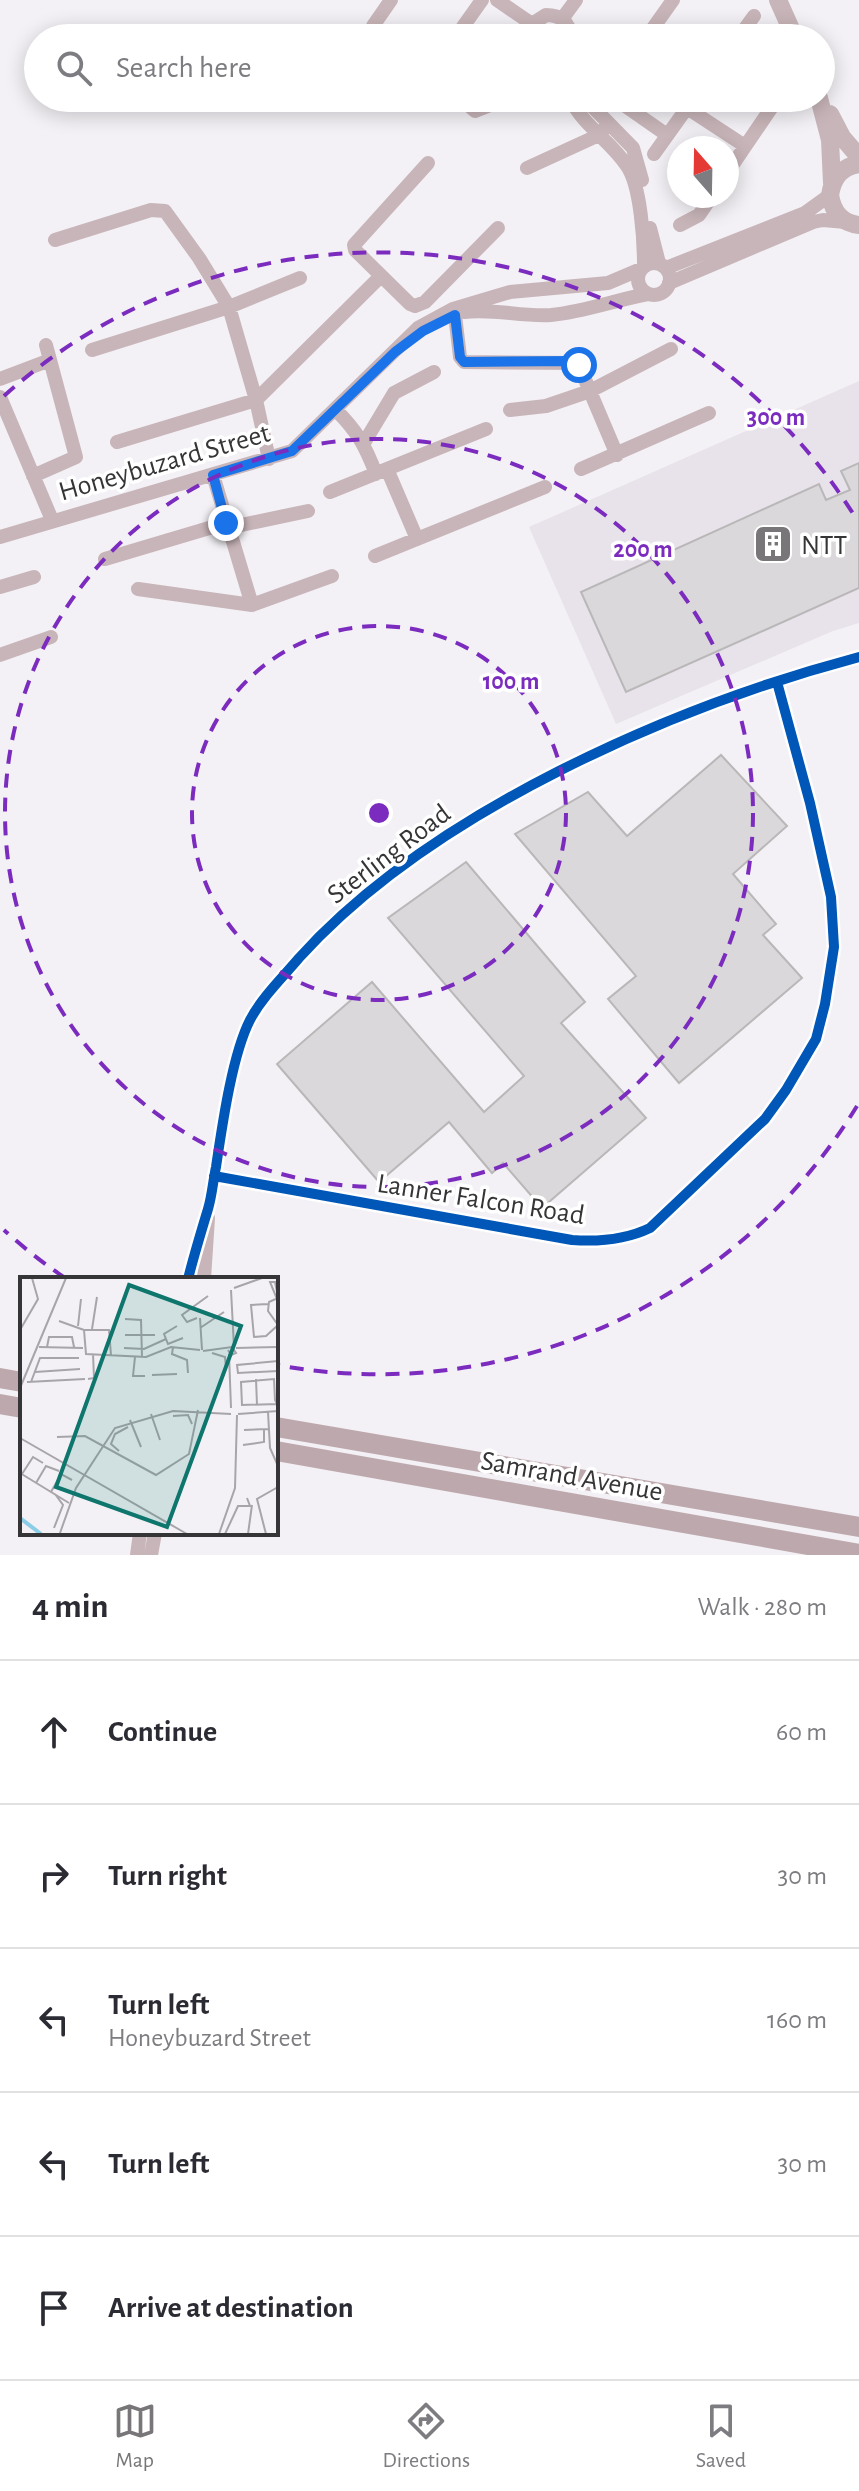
<!DOCTYPE html>
<html lang="en">
<head>
<meta charset="utf-8">
<style>
	:root { --surface:#fff; --page:#f2f2f3; --text:#2b2b33; --muted:#7c7c81; --line:#e1e1e2; --accent:#787679 }
	body { margin:0; font-family:"Alegreya Sans",sans-serif; background:var(--page); color:var(--text) }
	.compass { position:absolute; left:667px; top:136px; width:72px; height:72px; border-radius:50%; background:var(--surface); box-shadow:0 4px 20px #0003; rotate:340deg }
	.stop { position:absolute; width:24px; height:24px; margin:-18px; border:6px solid #1a73e8; border-radius:50%; background:#fff }
	.stop.end { background:#1a73e8; border-color:#fff; box-shadow:0 2px 8px #0008 }
	.list { margin:0; padding:0; list-style:none }
	h2 { display:flex; justify-content:space-between; align-items:center; height:104px; margin:0; padding:0 32px; font-size:34px }
	h2 small { font-size:26px; font-weight:400; color:var(--muted) }
	.list li { display:grid; grid-template-columns:52px 1fr auto; gap:24px; align-items:center; box-sizing:border-box; height:144px; padding:0 32px; border-top:2px solid var(--line) }
	.list b { display:block; font-size:30px; white-space:nowrap }
	.list p { margin:0; font-size:26px; white-space:nowrap; color:var(--muted) }
	.list em { font-size:26px; font-style:normal; color:var(--muted) }
	.icon { flex:none; width:44px; height:44px; fill:none; stroke:currentColor; stroke-width:2; stroke-linecap:round; stroke-linejoin:round }
	.map { position:relative; flex:none; width:859px; height:1555px; overflow:hidden }
	.search { position:absolute; background:var(--surface); box-shadow:0 4px 20px #0003; left:24px; right:24px; top:24px; height:88px; display:flex; align-items:center; gap:20px; box-sizing:border-box; padding:0 28px; border-radius:44px; color:var(--muted); font-size:30px }
	.sheet { height:824px; background:var(--surface) }
	nav { display:flex; justify-content:space-around; align-items:center; box-sizing:border-box; height:112px; border-top:2px solid var(--line); background:var(--surface); font-size:22px; color:var(--muted) }
	nav a { display:grid; justify-items:center; gap:4px }
	nav .on { color:var(--accent) }
	.map>svg:first-child { display:block }
</style>
</head>
<body>
<div class="map">
<svg width="859" height="1555" viewBox="0 0 859 1555">
	<rect width="100%" height="100%" fill="#f3f1f5"/>
	<!-- built -->
	<path fill="#e8e3eb" d="M 859,381 L 859,623 L 833,631 L 616,724 L 529,527 Z"/>
	<!-- building -->
	<path fill="#dad8da" stroke="#b9b7b8" stroke-width="2" d="M 859,463 L 859,588 L 626,692 L 581,592 L 819,484 L 826,500 L 850,490 L 841,471 Z
		M 721,755 L 787,826 L 733,874 L 776,924 L 763,935 L 802,978 L 679,1083 L 608,999 L 636,976 L 515,834 L 588,792 L 627,836 Z
		M 466,862 L 585,1002 L 561,1023 L 646,1118 L 542,1208 L 503,1163 L 492,1173 L 449,1122 L 379,1182 L 277,1064 L 372,982 L 484,1112 L 524,1076 L 388,918 Z"/>
	<g fill="none" stroke-linecap="round" stroke-linejoin="round">
		<!-- minor -->
		<path stroke="#c8b5b9" stroke-width="14" d="M 497,0 L 532,24
			M 562,19 L 576,0
			M 373,26 L 391,0
			M 455,38 L 482,0
			M 529,38 L 532,24 L 546,15 C 560,15 571,22 570,38
			M 646,38 L 673,0
			M 738,38 L 754,16
			M 460,98 L 475,111 L 508,98
			M 570,98 C 583,126 611,141 627,166 C 641,186 644,242 644,266
			M 584,98 L 633,148 L 642,180
			M 614,98 L 667,135
			M 687,108 L 745,146
			M 654,154 L 694,98
			M 428,163 L 354,245 L 355,250 L 410,304 L 415,306 L 425,302 L 498,228
			M 527,168 L 599,135 L 604,129
			M 727,173 L 776,101
			M 680,225 L 699,215 L 712,196
			M 650,228 L 659,263
			M 55,240 L 151,210 L 165,211 L 199,258 L 229,307 L 256,400 L 269,459
			M638 279a16 16 0 1 1 32 0a16 16 0 1 1-32 0Z
			M 666,268 L 805,213 L 830,195
			M 669,283 L 813,222 L 823,220 L 846,222
			M 464,312 C 493,308 521,317 551,315 C 584,312 615,300 648,294
			M 455,315 L 460,357 L 464,362 L 578,363 L 617,455
			M 92,350 L 229,307 L 300,278
			M 0,379 L 50,360
			M 0,397 L 52,520
			M 335,409 C 357,431 365,445 376,474
			M 510,410 L 546,406 L 590,391 L 671,349
			M 117,442 L 256,400 L 381,276
			M 364,443 L 394,393 L 434,372
			M 387,469 L 417,539
			M 581,469 L 709,413
			M 213,475 L 252,605 L 332,576
			M 33,476 L 76,457 L 46,345
			M 330,492 L 486,429
			M 227,528 L 308,511
			M 0,537 L 292,451 L 418,328 L 453,309 L 510,292 L 608,283 L 641,269
			M 375,556 L 545,487
			M 105,559 L 226,523
			M 0,587 L 34,577
			M 138,589 L 252,605
			M 0,655 L 51,637
			M 214,1176 L 572,1240 C 599,1242 625,1240 650,1228 L 765,1119 L 786,1090 L 816,1039 L 825,1004 L 834,947 L 831,897 L 810,803 L 777,682
			M 188,1279 C 194,1255 201,1232 208,1209 C 212,1196 213,1181 216,1167 C 222,1127 232,1055 250,1020 C 262,997 283,977 299,958 C 431,812 671,707 859,657
			M 204,1279 L 208,1218
			M 137,1555 L 140,1533
			M 151,1555 L 155,1533"/>
		<!-- tertiary -->
		<path stroke="#c8b5b9" stroke-width="18" d="M 778,0 L 795,38
			M 819,98 L 830,140 L 832,183
			M 830,114 L 842,137 L 859,157
			M 859,164 C 841,167 833,177 830,195 C 833,212 841,223 859,225"/>
		<!-- secondary -->
		<path stroke="#bda9ad" stroke-width="20" d="M 0,1378 L 22,1382
			M 0,1404 L 22,1408
			M 276,1427 L 859,1527
			M 276,1451 L 859,1554"/>
		<defs>
			<path id="cycleway" d="M 214,1176 L 572,1240 C 599,1242 625,1240 650,1228 L 765,1119 L 786,1090 L 816,1039 L 825,1004 L 834,947 L 831,897 L 810,803 L 777,682
				M 188,1279 C 194,1255 201,1232 208,1209 C 212,1196 213,1181 216,1167 C 222,1127 232,1055 250,1020 C 262,997 283,977 299,958 C 431,812 671,707 859,657"/>
		</defs>
		<!-- cycleway casing -->
		<use href="#cycleway" stroke="#fff" stroke-width="15"/>
		<!-- cycleway -->
		<use href="#cycleway" stroke="#0057b8" stroke-width="10"/>
	</g>
	<g fill="none" stroke-linecap="round" stroke-linejoin="round">
		<!-- route -->
		<path stroke="#1a73e8" stroke-width="10" d="M 226,523 L 213,475 L 292,451 L 395,352 L 423,331 L 455,315 L 460,357 L 464,362 L 575,361 L 579,365"/>
	</g>
	<!-- distance rings -->
	<g fill="none" stroke="#7b2cbf" stroke-width="4" stroke-dasharray="14 10">
		<circle cx="379" cy="813" r="187"/>
		<circle cx="379" cy="813" r="374"/>
		<path d="M857 1106A561 561 0 0 1 277 1365M65 1278A561 561 0 0 1 4 1230M4 396A561 561 0 0 1 857 520"/>
	</g>
	<!-- icons -->
	<defs>
		<symbol id="building-square" viewBox="-11 -11 22 22"><rect x="-9" y="-9" width="18" height="18" rx="4" fill="#787679" stroke="#fff"/><path d="M-4-6H4V6H1V3H-1V6H-4ZM-2.5-4.3h1.7v1.8h-1.7ZM.8-4.3h1.7v1.8H.8ZM-2.5-1h1.7V.8h-1.7ZM.8-1h1.7V.8H.8Z" fill="#fff"/></symbol>
	</defs>
	<g fill-rule="evenodd">
		<use href="#building-square" x="751" y="522" width="44" height="44"/>
	</g>
	<g text-anchor="middle" stroke-width="7" stroke-linejoin="round" paint-order="stroke">
		<!-- street labels -->
		<g font-size="28" fill="#353436" stroke="#fff">
			<text transform="translate(164 461) rotate(-16)" y="10">Honeybuzard Street</text>
			<text transform="translate(388 853) rotate(-37)" y="10">Sterling Road</text>
			<text transform="translate(481 1198) rotate(9)" y="10">Lanner Falcon Road</text>
			<text transform="translate(572 1475) rotate(10)" y="10">Samrand Avenue</text>
		</g>
		<!-- poi labels -->
		<g font-size="28" fill="#353436" stroke="#fff" text-anchor="start">
			<text x="801" y="554">NTT</text>
		</g>
	</g>
	<!-- overview -->
	<g transform="translate(20 1277)">
		<rect width="258" height="258" fill="#f3f1f5"/>
		<path fill="none" stroke="#8bcde6" stroke-width="4" d="M 0,241 L 21,257"/>
		<path fill="none" stroke="#a7a5a9" stroke-width="2" d="M 214,11 L 242,1M 211,13 L 214,70M 257,22 L 250,5 L 255,5 L 258,20M 248,27 L 231,28 L 234,60 L 246,59 L 258,48 L 248,34 L 249,25 L 258,21M 177,41 L 167,45 L 162,38 L 188,19M 180,41 L 182,73M 105,42 L 121,43 L 122,80M 39,44 L 64,53M 58,49 L 61,22M 157,49 L 144,57 L 148,67 L 163,61M 180,51 L 204,35M 72,52 L 77,20M 0,53 L 18,22 L 12,1M 64,53 L 66,77 L 126,80 L 151,70 L 180,73M 64,53 L 89,53 L 91,78M 105,58 L 135,58M 19,70 L 63,71M 27,70 L 29,60 L 52,60 L 54,70M 153,70 L 152,77 L 167,83 L 168,96M 104,71 L 124,72 L 146,62M 216,71 L 258,70M 183,74 L 212,70 L 216,76 L 211,78 L 208,73M 192,76 L 205,80 L 206,91M 209,77 L 211,131M 115,80 L 113,99 L 125,99M 258,84 L 217,88 L 218,96 L 258,94M 15,95 L 60,92M 132,98 L 157,97M 68,102 L 74,101 L 73,77M 236,102 L 237,128M 7,105 L 65,102M 11,105 L 20,81 L 59,81M 0,111 L 46,1M 257,127 L 222,128 L 221,105 L 254,102 L 255,123 L 257,127 L 258,134M 248,135 L 250,171 L 258,189M 131,137 L 140,163M 218,137 L 258,134M 153,139 L 168,138 L 172,147M 110,143 L 121,170M 224,153 L 248,152M 37,160 L 65,159 L 136,198 L 169,177 L 178,133M 0,161 L 167,257M 223,168 L 244,165 L 244,152M 99,174 L 91,167 L 95,157 L 108,150M 0,196 L 49,226M 2,197 L 13,180 L 23,186M 16,206 L 26,189 L 39,194M 31,215 L 41,197 L 52,203M 34,251 L 43,228 L 35,217M 40,256 L 56,211 L 95,151 L 153,134 L 211,137M 199,257 L 215,211 L 217,138M 205,257 L 218,229 L 230,229 L 227,221M 228,257 L 232,228M 246,257 L 237,222 L 258,210"/>
		<path fill="#0f766e" fill-opacity="0.15" stroke="#0f766e" stroke-width="4" d="M 109,8 L 221,49 L 147,250 L 36,210 Z"/>
		<rect width="258" height="258" fill="none" stroke="#353436" stroke-width="4"/>
	</g>
	<circle cx="379" cy="813" r="12" fill="#7b2cbf" stroke="#fff" stroke-width="4"/>
	<g font-size="24" text-anchor="middle" font-weight="bold" fill="#7b2cbf" stroke="#fff" stroke-width="7" stroke-linejoin="round" paint-order="stroke">
		<text x="776" y="425">300 m</text>
		<text x="643" y="557">200 m</text>
		<text x="511" y="689">100 m</text>
	</g>
</svg>
<svg class="compass" viewBox="-18 -18 36 36"><path d="M0-13l5 13h-10z" fill="#e53935"/><path d="M0 13l5-13h-10z" fill="#7c7c81"/></svg>
<div class="stop" style="left:579px;top:365px"></div>
<div class="stop end" style="left:226px;top:523px"></div>
<div class="search"><svg class="icon" aria-label="search" viewBox="0 0 24 24"><circle cx="10" cy="10" r="6"/><path d="M15 15l6 6"/></svg>Search here</div>
</div>
<section class="sheet">
<h2>4 min<small>Walk · 280 m</small></h2>
<ul class="list">
<li><svg class="icon" aria-label="ahead" viewBox="0 0 24 24"><path d="M12 20V5M6 11l6-6 6 6"/></svg><div><b>Continue</b></div><em>60 m</em></li>
<li><svg class="icon" aria-label="right" viewBox="0 0 24 24"><path d="M7 20v-9h11M14 6l5 5-5 5"/></svg><div><b>Turn right</b></div><em>30 m</em></li>
<li><svg class="icon" aria-label="left" viewBox="0 0 24 24"><path d="M17 20v-9H6M10 6l-5 5 5 5"/></svg><div><b>Turn left</b><p>Honeybuzard Street</p></div><em>160 m</em></li>
<li><svg class="icon" aria-label="left" viewBox="0 0 24 24"><path d="M17 20v-9H6M10 6l-5 5 5 5"/></svg><div><b>Turn left</b></div><em>30 m</em></li>
<li><svg class="icon" aria-label="arrive" viewBox="0 0 24 24"><path d="M6 21V4h12l-3 4 3 4H6"/></svg><div><b>Arrive at destination</b></div></li>
</ul>
</section>
<nav>
<a class="on"><svg class="icon" aria-label="map" viewBox="0 0 24 24"><path d="M3 6l6-2 6 2 6-2v14l-6 2-6-2-6 2zM9 4v14M15 6v14"/></svg>Map</a>
<a><svg class="icon" aria-label="directions" viewBox="0 0 24 24"><path d="M12 3l9 9-9 9-9-9zM9 14v-3h6M13 9l2 2-2 2"/></svg>Directions</a>
<a><svg class="icon" aria-label="saved" viewBox="0 0 24 24"><path d="M7 4h10v16l-5-4-5 4z"/></svg>Saved</a>
</nav>
</body>
</html>
